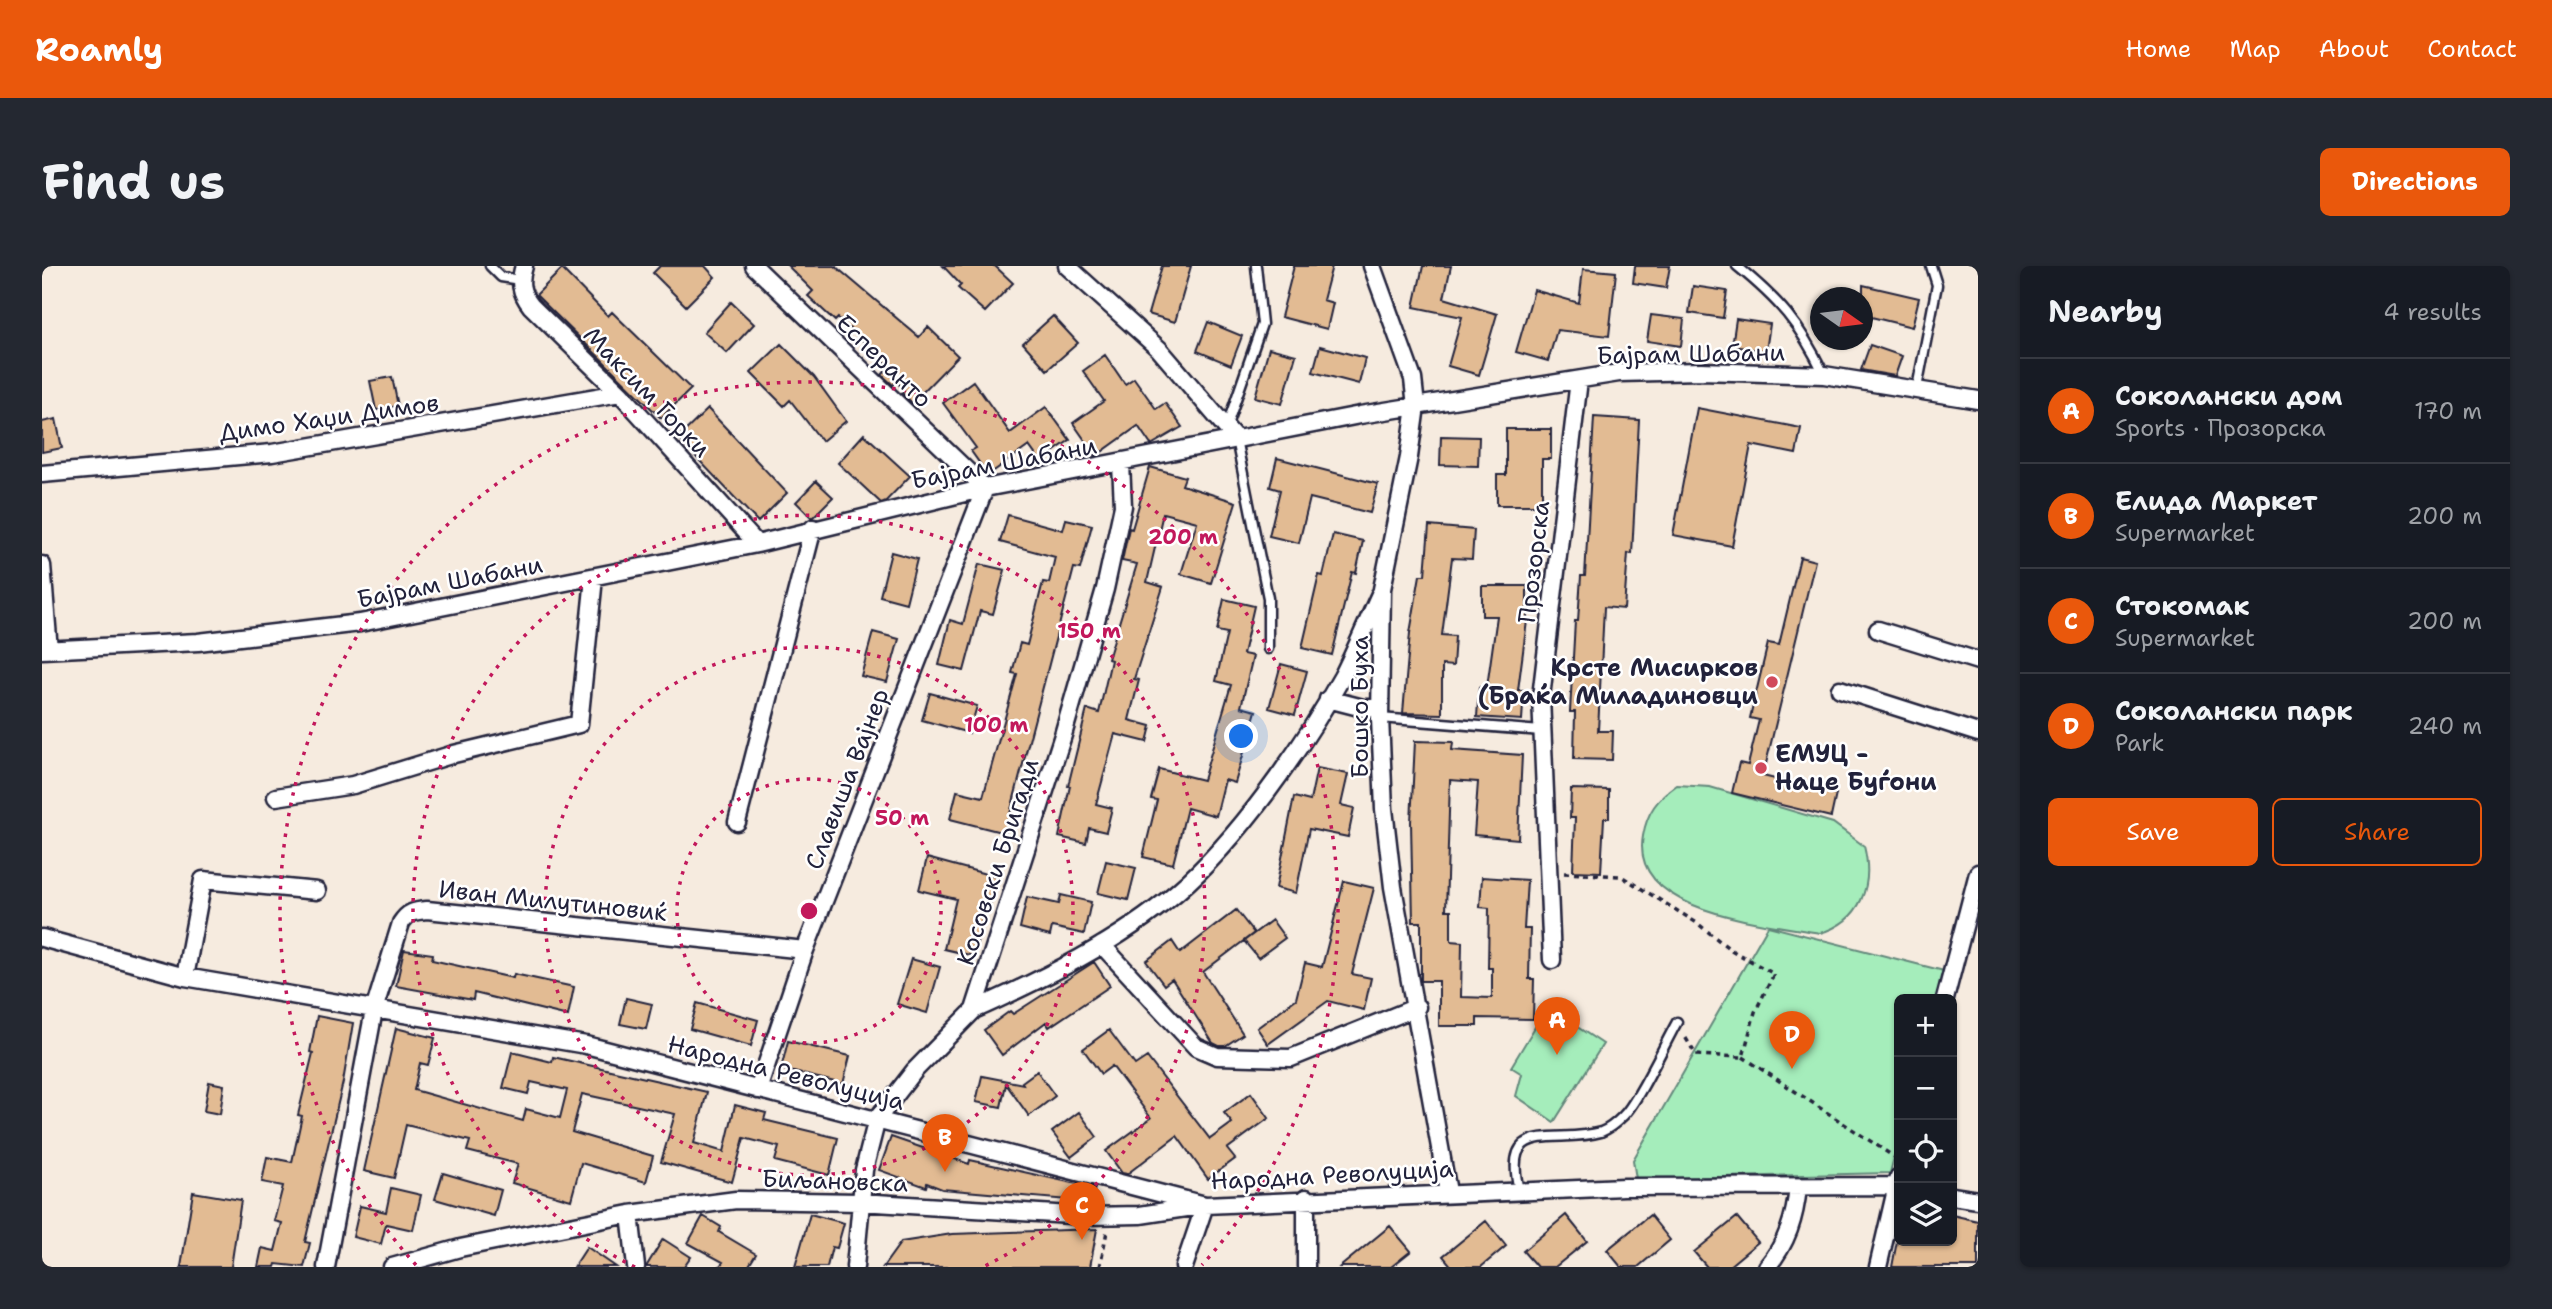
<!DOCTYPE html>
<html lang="en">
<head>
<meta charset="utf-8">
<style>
	:root { --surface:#171b24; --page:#242831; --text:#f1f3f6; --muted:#9ea1a6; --line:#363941; --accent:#ea580c }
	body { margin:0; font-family:"Shantell Sans",sans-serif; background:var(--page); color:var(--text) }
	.controls { position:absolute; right:21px; bottom:21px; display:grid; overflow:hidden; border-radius:10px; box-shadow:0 2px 5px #0004 }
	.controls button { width:63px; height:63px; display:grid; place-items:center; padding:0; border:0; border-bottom:2px solid var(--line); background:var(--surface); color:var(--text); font:35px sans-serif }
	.compass { position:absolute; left:1768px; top:21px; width:63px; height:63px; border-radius:50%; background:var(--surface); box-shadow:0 2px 5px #0004; rotate:104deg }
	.you { position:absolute; left:1200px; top:471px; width:24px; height:24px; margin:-18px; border:5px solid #fff; border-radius:50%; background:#1a73e8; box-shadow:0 0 0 10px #1a73e833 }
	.badge { display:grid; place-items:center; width:46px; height:46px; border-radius:50%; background:var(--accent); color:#fff; font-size:23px; font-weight:700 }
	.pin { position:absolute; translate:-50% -58px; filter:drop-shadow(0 2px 4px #0008) }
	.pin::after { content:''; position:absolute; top:37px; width:24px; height:21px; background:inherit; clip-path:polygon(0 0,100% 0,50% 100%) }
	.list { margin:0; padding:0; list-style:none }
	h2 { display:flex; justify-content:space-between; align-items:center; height:91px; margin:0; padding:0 28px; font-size:30px }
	h2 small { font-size:23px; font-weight:400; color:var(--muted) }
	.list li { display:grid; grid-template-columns:46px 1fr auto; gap:21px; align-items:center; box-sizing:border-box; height:105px; padding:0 28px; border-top:2px solid var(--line) }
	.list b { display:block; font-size:26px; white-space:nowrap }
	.list p { margin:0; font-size:23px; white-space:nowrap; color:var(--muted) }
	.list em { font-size:23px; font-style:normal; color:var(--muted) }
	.actions { display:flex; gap:14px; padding:21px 28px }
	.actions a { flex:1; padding:16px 0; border:2px solid var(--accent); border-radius:10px; text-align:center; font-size:24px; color:var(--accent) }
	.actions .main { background:var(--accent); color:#fff }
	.icon { flex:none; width:38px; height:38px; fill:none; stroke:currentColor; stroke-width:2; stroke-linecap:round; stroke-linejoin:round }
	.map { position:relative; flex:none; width:1936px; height:1001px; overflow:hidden; border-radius:10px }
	header { display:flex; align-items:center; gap:42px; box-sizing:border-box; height:98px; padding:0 35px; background:var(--accent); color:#fff }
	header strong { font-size:33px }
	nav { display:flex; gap:38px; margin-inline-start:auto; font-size:24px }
	.intro { display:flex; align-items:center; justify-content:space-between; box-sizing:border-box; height:168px; padding:0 42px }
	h1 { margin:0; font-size:49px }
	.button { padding:18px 32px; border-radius:10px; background:var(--accent); color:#fff; font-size:24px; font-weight:700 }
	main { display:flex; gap:42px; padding:0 42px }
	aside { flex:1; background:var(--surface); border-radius:10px; box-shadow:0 2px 5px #0004 }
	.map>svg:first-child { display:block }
</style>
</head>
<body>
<header>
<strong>Roamly</strong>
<nav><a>Home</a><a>Map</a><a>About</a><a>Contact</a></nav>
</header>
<div class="intro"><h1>Find us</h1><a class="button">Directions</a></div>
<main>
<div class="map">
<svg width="1936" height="1001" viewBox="0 0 1936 1001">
	<rect width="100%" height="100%" fill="#f6ebdf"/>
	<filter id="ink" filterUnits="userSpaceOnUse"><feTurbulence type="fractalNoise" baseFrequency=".0143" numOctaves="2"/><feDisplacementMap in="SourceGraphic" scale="14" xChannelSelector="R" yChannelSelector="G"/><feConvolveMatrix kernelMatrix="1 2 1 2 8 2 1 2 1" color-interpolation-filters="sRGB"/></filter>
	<g filter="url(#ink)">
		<!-- green -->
		<path fill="#a5edbb" stroke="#64887b" stroke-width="2" d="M 1635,519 L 1668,521 L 1791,557 L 1822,580 C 1832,620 1819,655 1778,667 C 1725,657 1587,648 1601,570 C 1605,546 1615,533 1635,519 Z
			M 1726,660 L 1902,705 L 1894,733 L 1857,733 L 1857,872 L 1848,907 L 1594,913 L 1591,894 Z
			M 1505,741 L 1561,778 L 1512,856 L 1474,830 L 1480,808 L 1469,801 Z"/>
		<!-- building -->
		<path fill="#e2bb93" stroke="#22223b" stroke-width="2" d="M 618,0 L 663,0 L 673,11 L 644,40 L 611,7 Z
			M 746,0 L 793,0 L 877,71 L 886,61 L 916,90 L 870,137 L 860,127 L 862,124 L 855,116 L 851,119 L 840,109 L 848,100 L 796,52 L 793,55 L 766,30 L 771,25 Z
			M 901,0 L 953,0 L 971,17 L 943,46 L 916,22 L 919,19 Z
			M 1120,0 L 1149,0 L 1133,56 L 1106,48 Z
			M 1252,0 L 1290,0 L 1281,34 L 1291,37 L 1285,63 L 1239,51 Z
			M 1381,0 L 1409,0 L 1402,32 L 1455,48 L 1437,109 L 1406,100 L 1420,51 L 1372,41 Z
			M 1593,0 L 1628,0 L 1624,22 L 1591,17 Z
			M 520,3 L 566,50 L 570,46 L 649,123 L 619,152 L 494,29 Z
			M 1541,3 L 1574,6 L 1567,70 L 1515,64 L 1506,95 L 1474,86 L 1492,24 L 1537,37 Z
			M 1821,19 L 1877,32 L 1870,61 L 1821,49 Z
			M 1651,20 L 1685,25 L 1681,52 L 1647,47 Z
			M 689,36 L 712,58 L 685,87 L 662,66 Z
			M 1609,49 L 1642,53 L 1639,80 L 1605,75 Z
			M 1011,50 L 1036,77 L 1005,104 L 981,77 Z
			M 1694,53 L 1728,58 L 1724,85 L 1690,80 Z
			M 1166,56 L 1200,70 L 1189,99 L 1155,85 Z
			M 739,78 L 772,111 L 804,155 L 780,175 L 748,134 L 742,140 L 709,107 Z
			M 1828,79 L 1860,90 L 1853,110 L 1819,104 Z
			M 1278,80 L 1323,92 L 1317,118 L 1271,106 Z
			M 1227,82 L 1254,89 L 1240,138 L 1213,131 Z
			M 1063,89 L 1083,118 L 1092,112 L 1114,143 L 1123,137 L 1140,161 L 1109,179 L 1096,160 L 1054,190 L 1031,157 L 1062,135 L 1041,105 Z
			M 350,111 L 356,140 L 334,144 L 328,115 Z
			M 931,115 L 968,167 L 1004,141 L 1028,174 L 998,195 L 987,180 L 946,209 L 929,185 L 934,182 L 901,137 Z
			M 1655,142 L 1759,162 L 1754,188 L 1709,179 L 1690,280 L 1631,269 Z
			M 666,143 L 745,227 L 716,256 L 636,172 Z
			M 1552,151 L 1597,154 L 1590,288 L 1586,287 L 1582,343 L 1562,341 L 1556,465 L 1571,465 L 1570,494 L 1532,493 L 1533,446 L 1528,446 L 1533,355 L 1536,355 L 1539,310 L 1543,310 Z
			M 14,153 L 20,182 L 0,186 L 0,156 Z
			M 1464,163 L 1509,163 L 1509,193 L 1500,193 L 1500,239 L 1455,239 L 1455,209 L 1464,209 Z
			M 822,168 L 868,210 L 844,235 L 839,237 L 796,197 Z
			M 1399,170 L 1437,171 L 1436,200 L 1398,199 Z
			M 1235,192 L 1336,218 L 1328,247 L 1268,232 L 1257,277 L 1227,270 L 1238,224 L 1228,221 Z
			M 1108,201 L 1143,211 L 1140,219 L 1194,236 L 1169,317 L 1139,308 L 1155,256 L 1121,247 L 1105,316 L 1121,321 L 1092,413 L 1097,414 L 1087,454 L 1109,460 L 1105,476 L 1073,468 L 1054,538 L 1070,542 L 1064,566 L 1047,562 L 1044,577 L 1017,571 L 1028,520 L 1026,520 L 1045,443 L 1057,447 L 1069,394 L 1066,393 L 1095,298 L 1080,295 L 1087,262 L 1090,263 Z
			M 774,215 L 791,231 L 770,252 L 754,236 Z
			M 966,249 L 1021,264 L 1024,253 L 1050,259 L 1038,303 L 1032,302 L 963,567 L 908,553 L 915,525 L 941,531 L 975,408 L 970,407 L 978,377 L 985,379 L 1001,316 L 1007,317 L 1013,291 L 958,276 Z
			M 1387,260 L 1432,264 L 1430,293 L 1410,292 L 1400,369 L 1413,370 L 1411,400 L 1400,399 L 1400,448 L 1361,447 L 1368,367 L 1378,309 L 1383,309 Z
			M 1291,268 L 1321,275 L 1314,307 L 1310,306 L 1290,389 L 1260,382 L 1277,309 L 1281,310 Z
			M 849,286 L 875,293 L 864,337 L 838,330 Z
			M 1758,291 L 1773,295 L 1721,510 L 1794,528 L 1789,551 L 1690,527 L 1697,497 L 1706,499 L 1717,454 L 1708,452 L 1726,377 L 1737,379 Z
			M 937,298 L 963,304 L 951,348 L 938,345 L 922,405 L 897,399 L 908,354 L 921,358 Z
			M 1440,320 L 1485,320 L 1485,355 L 1476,424 L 1482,424 L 1480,454 L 1435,451 L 1437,421 L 1445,421 L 1455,350 L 1440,350 Z
			M 1182,333 L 1212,340 L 1201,388 L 1211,390 L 1199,441 L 1214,445 L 1193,517 L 1183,514 L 1174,550 L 1145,542 L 1131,598 L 1101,591 L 1115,534 L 1109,533 L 1117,503 L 1161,514 L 1189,419 L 1174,415 L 1185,367 L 1175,365 Z
			M 831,366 L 857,373 L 845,416 L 819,410 Z
			M 1239,398 L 1265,405 L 1253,449 L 1227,442 Z
			M 888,427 L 935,440 L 927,467 L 880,454 Z
			M 1373,475 L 1411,476 L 1410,484 L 1480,489 L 1476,573 L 1432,569 L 1436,516 L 1408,514 L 1404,644 L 1409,644 L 1409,675 L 1420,676 L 1419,731 L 1450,732 L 1450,702 L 1446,702 L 1447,642 L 1438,641 L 1440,611 L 1485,614 L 1482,663 L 1488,663 L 1487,713 L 1492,713 L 1491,753 L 1435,752 L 1435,760 L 1397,760 L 1397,715 L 1379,715 L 1379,656 L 1371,656 L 1369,556 Z
			M 1275,502 L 1306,508 L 1299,539 L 1312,542 L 1306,571 L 1267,563 L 1254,627 L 1234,622 L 1252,531 L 1268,535 Z
			M 1529,523 L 1567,524 L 1567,552 L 1562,552 L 1559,606 L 1531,605 L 1533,552 L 1528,552 Z
			M 885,592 L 955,611 L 948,638 L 944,637 L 932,690 L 902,683 L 914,633 L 877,624 Z
			M 1064,595 L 1094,602 L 1086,634 L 1056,627 Z
			M 1302,615 L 1332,622 L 1310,708 L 1329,712 L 1322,744 L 1286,735 L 1226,778 L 1215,762 L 1254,733 L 1263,697 L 1280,701 Z
			M 1019,629 L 1049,636 L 1042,668 L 1010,661 L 1008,670 L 978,662 L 985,631 L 1017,638 Z
			M 1194,644 L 1212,667 L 1161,706 L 1201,768 L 1183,780 L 1177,780 L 1171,777 L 1130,713 L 1122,719 L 1104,695 L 1130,675 L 1138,687 Z
			M 1230,654 L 1243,672 L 1216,692 L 1202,675 Z
			M 362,684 L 391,688 L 390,694 L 471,712 L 472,708 L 532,721 L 526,750 L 432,727 L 431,734 L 354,720 Z
			M 869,693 L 898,701 L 885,747 L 855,738 Z
			M 1052,696 L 1068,720 L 1007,761 L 1004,756 L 960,789 L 942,764 L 968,745 L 971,748 Z
			M 584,732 L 610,738 L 604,763 L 578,758 Z
			M 655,737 L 716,754 L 709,780 L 648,763 Z
			M 275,750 L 311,757 L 301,816 L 263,976 L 268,977 L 262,1001 L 234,998 L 233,1001 L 216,1001 L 220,982 L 233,985 L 240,957 L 232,955 L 241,920 L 220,916 L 225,891 L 250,896 L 260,850 L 256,849 L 271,787 L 268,786 Z
			M 354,762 L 393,772 L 386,799 L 378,797 L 372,824 L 481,855 L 484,843 L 518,852 L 525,824 L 489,816 L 486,828 L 461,822 L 470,786 L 510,796 L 511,791 L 665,826 L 652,877 L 682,886 L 693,839 L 724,847 L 722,854 L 796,872 L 787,909 L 733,895 L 737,881 L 702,872 L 690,916 L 619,896 L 633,848 L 540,828 L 530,866 L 611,890 L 604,916 L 539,897 L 529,934 L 470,917 L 476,898 L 425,885 L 428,875 L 364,859 L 352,912 L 322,905 Z
			M 1067,764 L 1093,799 L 1105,791 L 1168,873 L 1190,857 L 1182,847 L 1209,827 L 1227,852 L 1185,883 L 1193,893 L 1166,913 L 1135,870 L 1085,908 L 1080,907 L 1064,885 L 1109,852 L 1070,800 L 1059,808 L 1041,783 Z
			M 746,775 L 808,790 L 801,818 L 739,803 Z
			M 995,805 L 1013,830 L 987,850 L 964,818 L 959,841 L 934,836 L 940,810 L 981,818 L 980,816 Z
			M 167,816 L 182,819 L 178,848 L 162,845 Z
			M 1037,846 L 1055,871 L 1029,891 L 1010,866 Z
			M 849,871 L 927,898 L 928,894 L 1053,922 L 1049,936 L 900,923 L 885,917 L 884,921 L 837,904 Z
			M 401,907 L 459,924 L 452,950 L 393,933 Z
			M 349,922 L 379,929 L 371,964 L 344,958 L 339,978 L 311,971 L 318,940 L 344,946 Z
			M 151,926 L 199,934 L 189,1001 L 139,1001 Z
			M 768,948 L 802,957 L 795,982 L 790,981 L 785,1001 L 753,1001 Z
			M 1524,949 L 1545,975 L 1513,1001 L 1495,1001 L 1481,985 Z
			M 1608,949 L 1628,974 L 1596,1001 L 1579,1001 L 1565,984 Z
			M 1910,949 L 1936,955 L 1936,1001 L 1850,1001 L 1855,975 L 1910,975 Z
			M 661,950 L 679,961 L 677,966 L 714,988 L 706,1001 L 677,1001 L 681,996 L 646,977 Z
			M 1695,951 L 1716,976 L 1686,1001 L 1665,1001 L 1652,986 Z
			M 1444,955 L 1464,980 L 1439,1001 L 1410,1001 L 1401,990 Z
			M 1348,960 L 1369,985 L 1349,1001 L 1298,1001 Z
			M 1055,963 L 1048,1001 L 841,1001 L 859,976 L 910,968 Z
			M 621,973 L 649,991 L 642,1001 L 604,1001 Z
			M 545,981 L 574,1001 L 532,1001 Z"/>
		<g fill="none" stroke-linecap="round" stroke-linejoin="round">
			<defs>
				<path id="service" d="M 448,0 L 459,11 L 478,14
					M 1695,0 C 1738,35 1757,57 1782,108
					M 1875,122 L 1895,19 L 1889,0
					M 1184,162 L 1220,58 L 1214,0
					M 1194,173 L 1226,332 L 1226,383
					M 1338,452 L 1500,465
					M 1477,924 C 1459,851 1515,879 1559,866 C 1567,863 1575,856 1581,850 C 1596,836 1623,777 1635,756"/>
				<path id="minor" d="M 482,0 C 477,16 478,26 489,40 L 578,127 L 715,278
					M 712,0 L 943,222
					M 1025,0 L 1117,83 L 1194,173
					M 1330,0 L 1371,113 L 1374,140 L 1367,191 L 1340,323 L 1338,452 L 1342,543 L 1351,621 L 1406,926
					M 0,208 L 230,187 L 578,127
					M 0,299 L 7,384
					M 1836,364 L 1936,395
					M 0,384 L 156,376 L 318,357 L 715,278 L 943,222 L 1318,149 L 1577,107 L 1659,105 L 1782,109 L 1936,134
					M 1798,423 L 1936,467
					M 1286,433 L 1321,442 L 1338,442
					M 234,531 L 311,519 L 412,488 L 537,458 L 552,312
					M 695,556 L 771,262
					M 0,672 L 143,711 L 544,779 L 1163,939 L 1582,921 L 1857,920
					M 1060,679 L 1154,781 L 1175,790 L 1249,792 L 1375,741
					M 1510,694 L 1499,431 L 1537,114
					M 143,711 L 161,614 L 275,625
					M 1903,733 L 1936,607
					M 932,744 C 1003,712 1075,677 1135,626 C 1196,574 1261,481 1300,411 C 1314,384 1325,356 1338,328
					M 716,824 L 763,684 L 943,222
					M 1910,930 L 1936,934
					M 588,948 L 594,1001
					M 284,1001 L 332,744 L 359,657 C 366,646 372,645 385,644 L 763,684
					M 350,1001 L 418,982 L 588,948 L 694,934 L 818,936 L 1045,950 L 1098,949 L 1163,939 L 1142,1001
					M 813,1001 L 822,904 L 835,853 L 873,804 L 932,744 L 1021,469 L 1063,323 L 1081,240 L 1079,198
					M 1264,1001 L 1264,932
					M 1725,1001 C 1745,977 1753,952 1756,921
					M 1836,1001 L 1857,911"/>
			</defs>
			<!-- service casing -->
			<use href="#service" stroke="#22223b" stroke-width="13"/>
			<!-- minor casing -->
			<use href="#minor" stroke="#22223b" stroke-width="21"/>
			<!-- path -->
			<path stroke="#22223b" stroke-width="3.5" stroke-dasharray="5 5" stroke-linecap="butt" d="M 1522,607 L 1579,610 L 1655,657 L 1689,684 L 1732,708 L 1713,746 L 1701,791 L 1654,789 L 1642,769
				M 1701,791 L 1857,894
				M 1058,1001 L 1065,965"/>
			<!-- service -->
			<use href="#service" stroke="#fff" stroke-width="8"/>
			<!-- minor -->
			<use href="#minor" stroke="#fff" stroke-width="16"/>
		</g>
	</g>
	<!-- distance rings -->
	<g fill="none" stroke="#c2185b" stroke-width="3.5" stroke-dasharray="3.5 7">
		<circle cx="767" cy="645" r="132"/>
		<circle cx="767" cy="645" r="264"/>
		<path d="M593 1001A396 396 0 1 1 941 1001"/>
		<path d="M374 999A529 529 0 1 1 1160 999"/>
	</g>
	<!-- markers -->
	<g fill="#d1495b" stroke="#fff" stroke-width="2.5">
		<circle cx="1730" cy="416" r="7"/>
		<circle cx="1719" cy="502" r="7"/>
	</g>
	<g text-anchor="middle" stroke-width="5" stroke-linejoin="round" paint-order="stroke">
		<!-- street labels -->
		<g font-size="24" fill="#22223b" stroke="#fff">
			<text transform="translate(1649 88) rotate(-1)" y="8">Бајрам Шабани</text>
			<text transform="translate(842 95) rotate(44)" y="8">Есперанто</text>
			<text transform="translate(605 126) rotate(46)" y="8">Максим Горки</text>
			<text transform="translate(287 152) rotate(-8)" y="8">Димо Хаџи Димов</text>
			<text transform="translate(962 197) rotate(-11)" y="8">Бајрам Шабани</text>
			<text transform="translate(1492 296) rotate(-83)" y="8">Прозорска</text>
			<text transform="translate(408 316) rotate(-11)" y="8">Бајрам Шабани</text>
			<text transform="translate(1318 441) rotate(-90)" y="8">Бошко Буха</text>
			<text transform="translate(805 513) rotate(-69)" y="8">Славиша Вајнер</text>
			<text transform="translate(956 596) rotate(-72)" y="8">Косовски Бригади</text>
			<text transform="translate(511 635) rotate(6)" y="8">Иван Милутиновиќ</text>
			<text transform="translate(744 807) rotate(14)" y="8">Народна Револуција</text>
			<text transform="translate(1290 909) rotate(-3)" y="8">Народна Револуција</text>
			<text transform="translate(793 915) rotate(2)" y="8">Биљановска</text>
		</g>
		<!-- poi labels -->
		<g font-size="24" font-weight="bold" fill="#22223b" stroke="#fff" text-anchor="end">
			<text x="1716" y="410">Крсте Мисирков<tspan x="1716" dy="28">(Браќа Миладиновци</tspan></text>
			<text x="1733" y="496" text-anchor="start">ЕМУЦ -<tspan x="1733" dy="28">Наце Буѓони</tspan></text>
		</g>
	</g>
	<circle cx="767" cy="645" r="10" fill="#c2185b" stroke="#fff" stroke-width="3.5"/>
	<g font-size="21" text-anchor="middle" font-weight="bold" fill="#c2185b" stroke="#fff" stroke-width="5" stroke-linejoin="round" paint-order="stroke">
		<text x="1141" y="278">200 m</text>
		<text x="1047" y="372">150 m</text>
		<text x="954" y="466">100 m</text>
		<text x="860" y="559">50 m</text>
	</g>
</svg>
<div class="controls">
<button>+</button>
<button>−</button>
<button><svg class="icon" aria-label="locate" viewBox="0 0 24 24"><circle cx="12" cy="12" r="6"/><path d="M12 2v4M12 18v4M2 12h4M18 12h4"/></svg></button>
<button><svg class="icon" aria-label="layers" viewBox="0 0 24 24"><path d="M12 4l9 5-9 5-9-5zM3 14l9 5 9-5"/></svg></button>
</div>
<svg class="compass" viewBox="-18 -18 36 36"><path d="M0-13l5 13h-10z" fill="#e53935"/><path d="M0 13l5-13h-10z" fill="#9ea1a6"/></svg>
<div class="you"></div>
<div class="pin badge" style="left:1515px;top:789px">A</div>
<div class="pin badge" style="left:903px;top:906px">B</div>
<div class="pin badge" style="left:1040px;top:974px">C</div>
<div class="pin badge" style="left:1750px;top:803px">D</div>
</div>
<aside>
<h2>Nearby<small>4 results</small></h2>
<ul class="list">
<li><span class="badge">A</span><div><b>Соколански дом</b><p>Sports · Прозорска</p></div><em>170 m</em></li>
<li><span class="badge">B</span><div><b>Елида Маркет</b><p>Supermarket</p></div><em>200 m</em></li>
<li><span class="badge">C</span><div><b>Стокомак</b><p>Supermarket</p></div><em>200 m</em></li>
<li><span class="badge">D</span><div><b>Соколански парк</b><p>Park</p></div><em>240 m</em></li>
</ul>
<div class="actions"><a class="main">Save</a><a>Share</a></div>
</aside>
</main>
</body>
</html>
